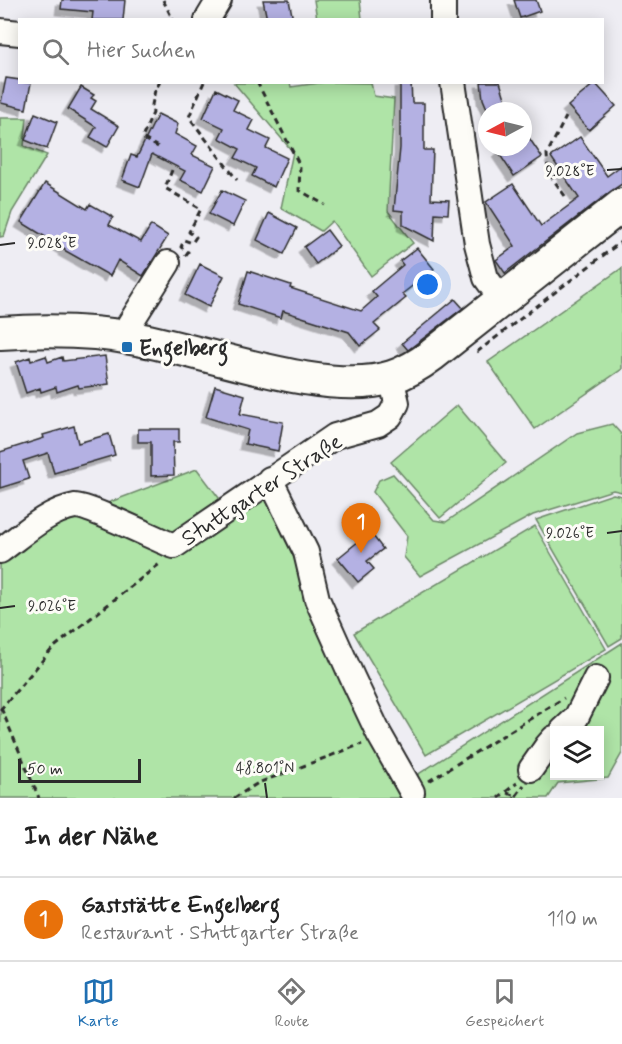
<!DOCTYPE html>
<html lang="de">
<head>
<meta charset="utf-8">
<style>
	:root { --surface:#fff; --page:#f6f6f6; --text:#222; --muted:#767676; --line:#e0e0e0; --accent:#1f6fb2 }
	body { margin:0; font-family:Mynerve,sans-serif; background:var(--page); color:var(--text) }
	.controls { position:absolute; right:18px; bottom:18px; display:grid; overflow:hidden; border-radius:0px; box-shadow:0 3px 15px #0003 }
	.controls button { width:54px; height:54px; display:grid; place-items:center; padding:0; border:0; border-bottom:2px solid var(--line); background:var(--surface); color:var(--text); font:30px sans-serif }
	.compass { position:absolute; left:478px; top:102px; width:54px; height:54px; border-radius:50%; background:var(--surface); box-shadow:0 3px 15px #0003; rotate:263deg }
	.scale { position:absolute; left:18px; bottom:15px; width:123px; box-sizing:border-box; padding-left:6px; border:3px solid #2b2b2b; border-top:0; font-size:16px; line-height:21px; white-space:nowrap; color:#2b2b2b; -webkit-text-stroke:4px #fdfcf7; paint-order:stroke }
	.you { position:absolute; left:428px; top:285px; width:21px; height:21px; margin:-15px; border:4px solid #fff; border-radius:50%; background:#1a73e8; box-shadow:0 0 0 9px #1a73e833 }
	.badge { display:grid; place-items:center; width:39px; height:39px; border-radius:50%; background:var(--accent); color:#fff; font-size:20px; font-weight:700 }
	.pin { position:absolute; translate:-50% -50px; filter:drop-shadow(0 2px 3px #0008) }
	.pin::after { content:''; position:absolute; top:32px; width:21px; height:18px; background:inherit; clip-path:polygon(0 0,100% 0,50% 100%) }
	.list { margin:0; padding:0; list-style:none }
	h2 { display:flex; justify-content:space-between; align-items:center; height:78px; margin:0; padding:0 24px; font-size:26px }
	h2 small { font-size:20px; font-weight:400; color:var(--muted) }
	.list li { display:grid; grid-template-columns:39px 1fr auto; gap:18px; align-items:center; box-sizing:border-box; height:84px; padding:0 24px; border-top:2px solid var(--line) }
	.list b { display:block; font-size:22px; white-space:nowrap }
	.list p { margin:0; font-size:20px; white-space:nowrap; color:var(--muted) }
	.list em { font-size:20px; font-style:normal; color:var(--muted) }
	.icon { flex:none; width:33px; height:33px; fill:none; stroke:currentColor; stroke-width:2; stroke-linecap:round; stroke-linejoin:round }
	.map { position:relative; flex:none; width:622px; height:798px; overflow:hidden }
	.search { position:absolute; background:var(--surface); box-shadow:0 3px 15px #0003; left:18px; right:18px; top:18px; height:66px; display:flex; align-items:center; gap:15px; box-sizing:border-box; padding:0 21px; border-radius:0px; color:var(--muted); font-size:22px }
	.sheet { height:162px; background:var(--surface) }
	nav { display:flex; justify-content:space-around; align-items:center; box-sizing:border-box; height:84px; border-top:2px solid var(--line); background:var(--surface); font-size:16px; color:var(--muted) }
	nav a { display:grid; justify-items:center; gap:3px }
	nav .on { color:var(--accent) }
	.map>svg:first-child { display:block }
</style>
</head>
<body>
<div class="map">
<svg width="622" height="798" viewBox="0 0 622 798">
	<defs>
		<filter id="shadow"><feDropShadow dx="-5.5" dy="5.5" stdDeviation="0" flood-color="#0004"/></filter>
	</defs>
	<rect width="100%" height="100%" fill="#eeedf3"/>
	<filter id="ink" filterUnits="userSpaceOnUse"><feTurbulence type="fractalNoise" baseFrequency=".0167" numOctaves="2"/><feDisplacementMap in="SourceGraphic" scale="12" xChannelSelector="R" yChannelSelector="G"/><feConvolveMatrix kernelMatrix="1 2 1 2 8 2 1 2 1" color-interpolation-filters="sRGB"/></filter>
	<g filter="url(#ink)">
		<!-- green -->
		<path fill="#afe4a7" stroke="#6d8869" stroke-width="1.5" fill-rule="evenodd" d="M 314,0 L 360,0 L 362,19 L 317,19 Z
			M 326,82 L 371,83 L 374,96 L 394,99 L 388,211 L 413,243 L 371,276 L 332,221 L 321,231 L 281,208 L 293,152 L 234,83 L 290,83 L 291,87 Z
			M 0,118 L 27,118 L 24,146 L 47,155 L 12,212 L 4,236 L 0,237 Z
			M 622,268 L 622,369 L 535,429 L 488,362 Z
			M 457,405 L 506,463 L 440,518 L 391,462 Z
			M 612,424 L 622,435 L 622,492 L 613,490 L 533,515 L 420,576 L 404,557 L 407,536 L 373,492 L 379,480 L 393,474 L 434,520 L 446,522 L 577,433 Z
			M 197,469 L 235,519 L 266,498 L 400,786 L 622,643 L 622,753 L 608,778 L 558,783 L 548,798 L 0,798 L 0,561 L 34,531 ZM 554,730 L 600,730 L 600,776 L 554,776 Z
			M 613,494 L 622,496 L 622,638 L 609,646 L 536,520 Z
			M 535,526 L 606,649 L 426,755 L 354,633 Z"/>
		<!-- building -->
		<path fill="#b4b1e3" stroke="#2b2b2b" stroke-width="1.5" filter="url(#shadow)" d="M 62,0 L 125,0 L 123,20 L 92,20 L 93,12 L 61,9 Z
			M 263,0 L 289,0 L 293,20 L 267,20 Z
			M 514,0 L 536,0 L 540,11 L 520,18 Z
			M 6,78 L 20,80 L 20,82 L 31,83 L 26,109 L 1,103 Z
			M 400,82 L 411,82 L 412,103 L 424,103 L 424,150 L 433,150 L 431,199 L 449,200 L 448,214 L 435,213 L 434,241 L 403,225 L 403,211 L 394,210 L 400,148 Z
			M 481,82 L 500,82 L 509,111 L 488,111 L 483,99 Z
			M 595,83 L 616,106 L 589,130 L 568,106 Z
			M 81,87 L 94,95 L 91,98 L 96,101 L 91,109 L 119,126 L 107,147 L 90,137 L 96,127 L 68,109 Z
			M 216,89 L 238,100 L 233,110 L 254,120 L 249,130 L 270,140 L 266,148 L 287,158 L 274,187 L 252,176 L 256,168 L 235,158 L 240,149 L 219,138 L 224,128 L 203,118 Z
			M 35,113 L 57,122 L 47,149 L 25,140 Z
			M 158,114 L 178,124 L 175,134 L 197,146 L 192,155 L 215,166 L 203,191 L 180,180 L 185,171 L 152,154 L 140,187 L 122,180 L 131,155 L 137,157 Z
			M 523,129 L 542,157 L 514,176 L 498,152 L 505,147 L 523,147 Z
			M 580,137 L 607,176 L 622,165 L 622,184 L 611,191 L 505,273 L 496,260 L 515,246 L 486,202 L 513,184 L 541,226 L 579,198 L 551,157 Z
			M 45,183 L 87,209 L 90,204 L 113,217 L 109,225 L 141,242 L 151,225 L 168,236 L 143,276 L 118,260 L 110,276 L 64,250 L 65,249 L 21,222 Z
			M 222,190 L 245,201 L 233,226 L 209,214 Z
			M 269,213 L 297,228 L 284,254 L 257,240 Z
			M 327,230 L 339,246 L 316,264 L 304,247 Z
			M 417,248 L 434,269 L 402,294 L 406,298 L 374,324 L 380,330 L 360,346 L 349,332 L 283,311 L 281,318 L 238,304 L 248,271 L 291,285 L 290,288 L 361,311 L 377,297 L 372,291 L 403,265 L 400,261 Z
			M 200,264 L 224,276 L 209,307 L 185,295 Z
			M 455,299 L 463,308 L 408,350 L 402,343 Z
			M 46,356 L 48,362 L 62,357 L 63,361 L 105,356 L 109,384 L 79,388 L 78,385 L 57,392 L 56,387 L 41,392 L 40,388 L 26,393 L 16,362 L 30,357 L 31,361 Z
			M 215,386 L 245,395 L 240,414 L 283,422 L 278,451 L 245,444 L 248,430 L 206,417 Z
			M 74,426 L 78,443 L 109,434 L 115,455 L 54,473 L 48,453 L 23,461 L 29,479 L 0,488 L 0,452 L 44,438 L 43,435 Z
			M 138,429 L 179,429 L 179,442 L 173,442 L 174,475 L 151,476 L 151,442 L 138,442 Z
			M 370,532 L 383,549 L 367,561 L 374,569 L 358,582 L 338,558 Z"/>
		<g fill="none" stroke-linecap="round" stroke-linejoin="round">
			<defs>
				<path id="minor" d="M 207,20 L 219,0
					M 443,20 L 443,0
					M 0,31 L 20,33
					M 453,82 L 477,244 L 486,278 L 502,300
					M 122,336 L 168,263
					M 270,479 L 306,552 L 317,599 L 352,677 L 379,734 L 412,792
					M 0,551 C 22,535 47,511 75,506 C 87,505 158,540 174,546 L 335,436 L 378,424 L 390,416 L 397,403 L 391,377
					M 563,730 L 576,718 L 596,678
					M 531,769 L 547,746 L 554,738"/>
				<path id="major" d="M 0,333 C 46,330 91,330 137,339 C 206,351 326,398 392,377 C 407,372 420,364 432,355 L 622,205"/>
			</defs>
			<!-- minor casing -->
			<use href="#minor" stroke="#2b2b2b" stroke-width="28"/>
			<!-- major casing -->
			<use href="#major" stroke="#2b2b2b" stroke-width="36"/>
			<!-- path -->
			<path stroke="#2b2b2b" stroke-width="3" stroke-dasharray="6 4.5" stroke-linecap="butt" d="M 163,0 L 173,20
				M 204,82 L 189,117 L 237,180
				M 257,82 L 300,166 L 299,190 L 325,205
				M 158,147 L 142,138 L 153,113 L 152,105 L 155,90 L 160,82
				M 172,170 L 165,188 L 201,209 L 189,232 L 196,237 L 192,243 L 184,240 L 181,247 L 188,252 L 185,256
				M 565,196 L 548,172 L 547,154 L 566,117
				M 477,352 L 622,241
				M 1,708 L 39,798
				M 0,710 L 53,648 L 162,562
				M 429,781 L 564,698
				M 507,793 L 516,796 L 514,798
				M 516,796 L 524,785
				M 234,798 L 258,783 L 362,744
				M 498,798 L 517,783"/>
			<!-- minor -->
			<use href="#minor" stroke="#fdfcf7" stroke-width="24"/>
			<!-- major -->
			<use href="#major" stroke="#fdfcf7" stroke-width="32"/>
		</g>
	</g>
	<!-- ticks -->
	<path fill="none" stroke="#2b2b2b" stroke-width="2" d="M 607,170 L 622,169M 0,245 L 15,243M 607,533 L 622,531M 0,608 L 15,606M 265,783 L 267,798"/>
	<!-- markers -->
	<rect fill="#1f6fb2" stroke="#fdfcf7" stroke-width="2" x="121" y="341" width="12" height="12" rx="3"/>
	<g text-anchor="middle" stroke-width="6" stroke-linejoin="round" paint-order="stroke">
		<!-- poi labels -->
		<g font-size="22" font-weight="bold" fill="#2b2b2b" stroke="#fdfcf7" text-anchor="start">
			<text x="139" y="355">Engelberg</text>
		</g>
		<!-- street labels -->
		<g font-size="22" fill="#2b2b2b" stroke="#fdfcf7">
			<text transform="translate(261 489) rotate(-33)" y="8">Stuttgarter Straße</text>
		</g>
	</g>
	<g font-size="15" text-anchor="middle" fill="#2b2b2b" stroke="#fdfcf7" stroke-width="6" stroke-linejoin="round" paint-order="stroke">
		<text x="570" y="176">9.028°E</text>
		<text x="52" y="248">9.028°E</text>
		<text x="570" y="538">9.026°E</text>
		<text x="52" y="611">9.026°E</text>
		<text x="265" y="773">48.801°N</text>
	</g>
</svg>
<div class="controls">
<button><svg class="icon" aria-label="layers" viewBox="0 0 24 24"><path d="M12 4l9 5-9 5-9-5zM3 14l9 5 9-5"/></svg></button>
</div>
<svg class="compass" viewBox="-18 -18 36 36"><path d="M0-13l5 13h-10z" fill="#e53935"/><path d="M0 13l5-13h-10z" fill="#767676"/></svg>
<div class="scale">50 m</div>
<div class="you"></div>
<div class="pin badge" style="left:361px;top:553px;background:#e8710a">1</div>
<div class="search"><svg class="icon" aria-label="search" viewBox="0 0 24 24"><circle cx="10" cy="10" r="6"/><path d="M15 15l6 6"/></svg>Hier suchen</div>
</div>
<section class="sheet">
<h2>In der Nähe<small></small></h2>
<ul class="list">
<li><span class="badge" style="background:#e8710a">1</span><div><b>Gaststätte Engelberg</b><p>Restaurant · Stuttgarter Straße</p></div><em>110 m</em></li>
</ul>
</section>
<nav>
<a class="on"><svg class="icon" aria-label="map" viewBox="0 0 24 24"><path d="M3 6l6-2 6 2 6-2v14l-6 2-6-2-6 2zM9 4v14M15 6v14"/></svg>Karte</a>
<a><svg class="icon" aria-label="directions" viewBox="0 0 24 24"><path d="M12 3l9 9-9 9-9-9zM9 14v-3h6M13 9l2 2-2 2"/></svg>Route</a>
<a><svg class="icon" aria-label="saved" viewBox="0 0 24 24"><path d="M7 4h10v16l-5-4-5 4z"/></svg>Gespeichert</a>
</nav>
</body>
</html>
